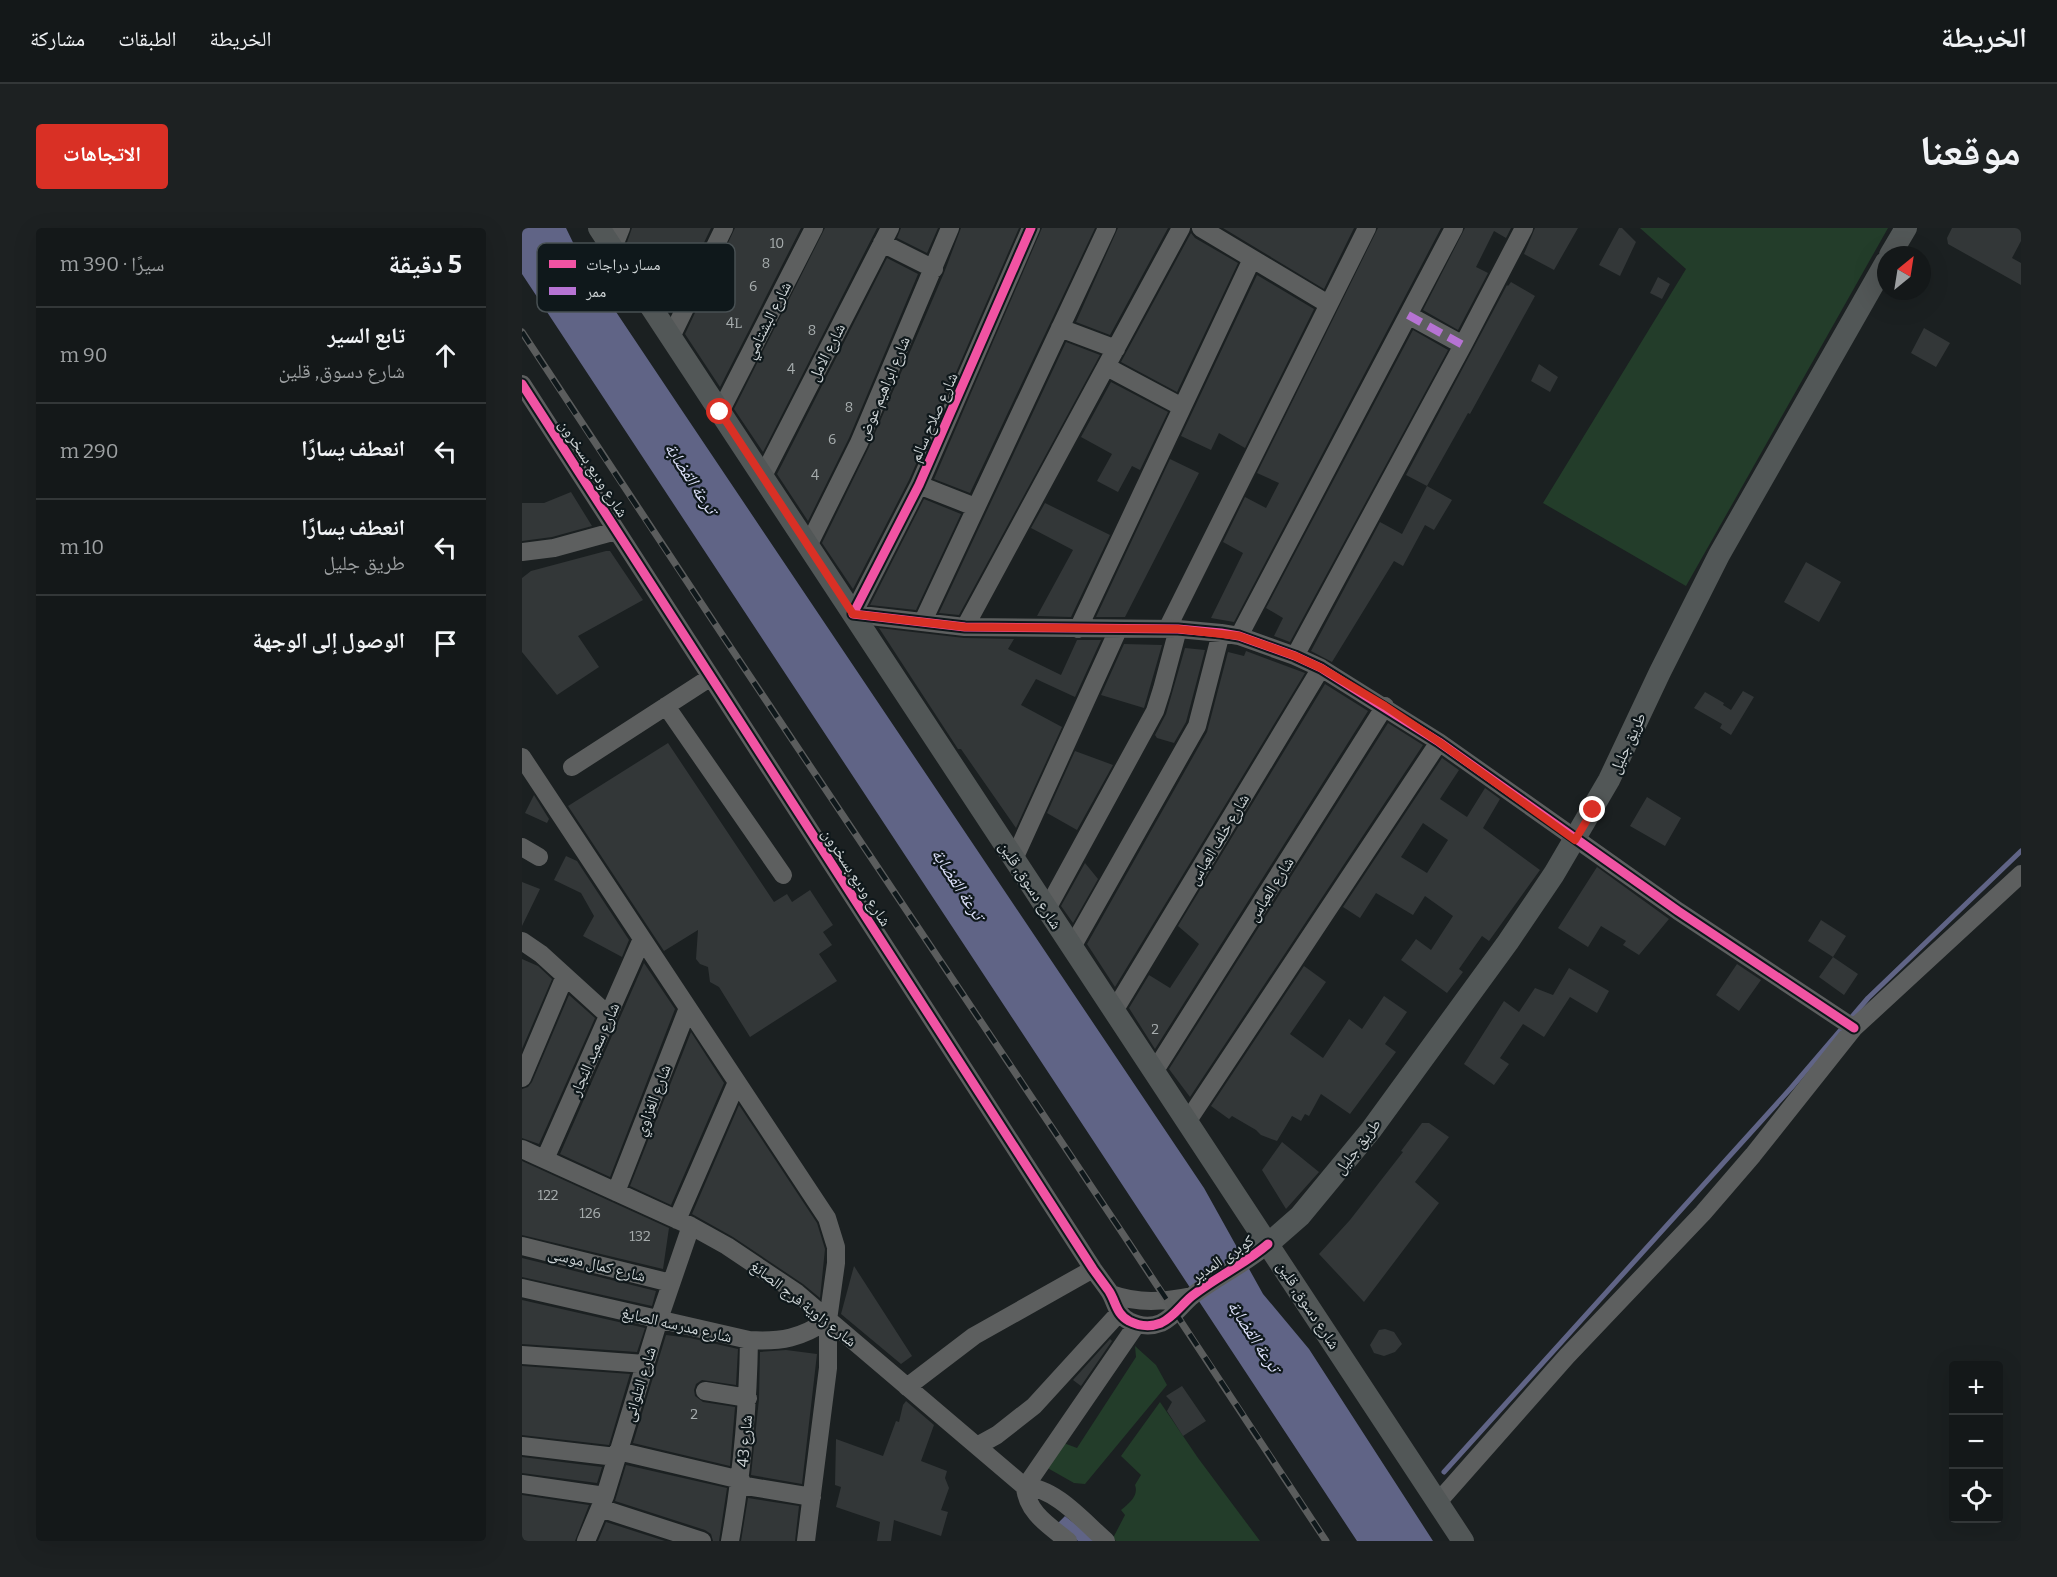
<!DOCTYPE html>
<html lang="ar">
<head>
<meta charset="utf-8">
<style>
	:root { --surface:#141819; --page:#1d2122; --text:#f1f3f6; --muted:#9da0a2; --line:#333738; --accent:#d93025 }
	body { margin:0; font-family:Bitter,"Noto Naskh Arabic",serif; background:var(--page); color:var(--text); direction:rtl }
	.controls { position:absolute; right:18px; bottom:18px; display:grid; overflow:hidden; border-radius:6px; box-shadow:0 6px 24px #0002 }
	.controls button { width:54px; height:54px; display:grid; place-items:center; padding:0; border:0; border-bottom:2px solid var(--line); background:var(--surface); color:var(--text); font:30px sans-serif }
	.compass { position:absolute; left:1355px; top:18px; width:54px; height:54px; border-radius:50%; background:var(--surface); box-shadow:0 6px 24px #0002; rotate:30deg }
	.stop { position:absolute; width:18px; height:18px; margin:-14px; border:4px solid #d93025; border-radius:50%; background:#fff }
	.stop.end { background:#d93025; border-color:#fff; box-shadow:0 2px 6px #0008 }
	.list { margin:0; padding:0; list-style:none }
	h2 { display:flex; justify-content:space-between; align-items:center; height:78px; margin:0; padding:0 24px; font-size:26px }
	h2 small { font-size:20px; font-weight:400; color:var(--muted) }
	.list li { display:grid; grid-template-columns:39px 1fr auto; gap:18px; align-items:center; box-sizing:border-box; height:96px; padding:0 24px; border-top:2px solid var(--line) }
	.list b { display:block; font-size:22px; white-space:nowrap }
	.list p { margin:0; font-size:20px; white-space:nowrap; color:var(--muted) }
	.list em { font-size:20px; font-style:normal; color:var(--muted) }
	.icon { flex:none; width:33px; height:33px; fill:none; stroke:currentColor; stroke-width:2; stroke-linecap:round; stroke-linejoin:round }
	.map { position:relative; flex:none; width:1499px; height:1313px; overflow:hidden; direction:ltr; border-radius:6px }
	header { display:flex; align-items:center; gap:36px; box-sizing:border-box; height:84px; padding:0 30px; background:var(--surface); border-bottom:2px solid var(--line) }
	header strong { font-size:28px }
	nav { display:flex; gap:33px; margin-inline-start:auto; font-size:21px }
	.intro { display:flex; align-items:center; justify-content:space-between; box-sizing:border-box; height:144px; padding:0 36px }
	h1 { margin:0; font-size:42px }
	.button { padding:15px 27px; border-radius:6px; background:var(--accent); color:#fff; font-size:21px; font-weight:700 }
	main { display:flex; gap:36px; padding:0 36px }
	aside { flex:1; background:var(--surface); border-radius:6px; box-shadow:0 6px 24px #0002 }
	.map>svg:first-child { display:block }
</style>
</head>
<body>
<header>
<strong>الخريطة</strong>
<nav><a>الخريطة</a><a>الطبقات</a><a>مشاركة</a></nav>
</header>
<div class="intro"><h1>موقعنا</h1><a class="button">الاتجاهات</a></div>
<main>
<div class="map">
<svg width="1499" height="1313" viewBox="0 0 1499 1313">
	<rect width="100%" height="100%" fill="#1b2021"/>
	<!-- green -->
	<path fill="#233d2a" d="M 1118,0 L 1366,0 L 1164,358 L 1021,275 L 1164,41 Z
		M 613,1118 L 634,1137 L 645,1157 L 563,1256 L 552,1255 L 522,1238 L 539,1214 L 555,1220 L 614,1129 Z
		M 638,1174 L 676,1230 L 738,1313 L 594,1313 L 591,1310 L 603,1287 L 599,1282 C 607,1275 617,1268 613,1257 L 619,1247 L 599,1228 Z"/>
	<!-- water -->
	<path fill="#606486" d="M 0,0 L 44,0 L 60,33 L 161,184 L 682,960 L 741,1066 L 787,1121 L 911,1313 L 835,1313 L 0,46 Z
		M 543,1288 L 575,1313 L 556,1313 L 536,1295 Z"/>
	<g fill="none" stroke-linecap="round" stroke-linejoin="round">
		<!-- stream -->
		<path stroke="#606486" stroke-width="5" d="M 922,1244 L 1269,860 L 1346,770 L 1499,623"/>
	</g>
	<!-- building -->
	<path fill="#333738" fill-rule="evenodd" d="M 110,0 L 189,0 L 149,84 L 104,17 Z
		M 213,0 L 279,0 L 198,159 L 163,106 Z
		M 303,0 L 355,0 L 241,224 L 212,181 Z
		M 379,0 L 416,0 L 405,25 L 375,10 Z
		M 439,0 L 497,0 L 387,252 L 331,361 L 300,315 L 347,219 L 422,45 Z
		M 520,0 L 573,0 L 448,265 L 412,251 Z
		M 596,0 L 646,0 L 588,107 L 554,94 Z
		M 701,0 L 832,0 L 802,61 Z
		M 856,0 L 919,0 L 712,394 L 689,390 L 721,325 L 701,314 L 723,269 L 744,280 L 757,255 L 735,245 Z
		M 943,0 L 989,0 L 984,10 L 972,3 L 954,39 L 966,45 L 936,102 L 901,82 Z
		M 1013,0 L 1056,0 L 1032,42 L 1002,26 Z
		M 1097,0 L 1100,0 L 1114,14 L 1098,48 L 1077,37 Z
		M 1430,0 L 1499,0 L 1499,13 L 1490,30 L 1499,35 L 1499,57 L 1426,16 L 1425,10 Z
		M 669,5 L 673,10 L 716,35 L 655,164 L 599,134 Z
		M 365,30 L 396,46 L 327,210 L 286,293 L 255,246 Z
		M 735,47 L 792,81 L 723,220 L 697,205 L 689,222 L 659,208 Z
		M 1136,49 L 1148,56 L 1140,71 L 1128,65 Z
		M 989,54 L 1013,68 L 948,186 L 946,185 L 905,258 L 884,247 L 985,57 L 986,58 Z
		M 1402,100 L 1428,115 L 1414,139 L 1389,125 Z
		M 891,102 L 926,122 L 768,414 L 752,408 L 761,390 L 744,380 Z
		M 544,114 L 578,127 L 437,387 L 417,385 Z
		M 1017,136 L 1036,149 L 1028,164 L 1009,153 Z
		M 589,154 L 646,184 L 618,242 L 610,238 L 596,264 L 575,253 L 590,226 L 559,209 Z
		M 648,231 L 677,245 L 603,389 L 574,389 Z
		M 905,258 L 930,272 L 912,302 L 903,297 L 881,338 L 872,333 L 810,434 L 789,423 L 858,294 L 880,306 Z
		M 49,264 L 70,298 L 30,309 L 0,313 L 0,275 L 22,275 Z
		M 402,271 L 439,286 L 394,382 L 348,377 Z
		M 523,275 L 588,307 L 549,389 L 515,388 L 551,322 L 509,300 Z
		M 84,323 L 88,323 L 121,372 L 56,408 L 77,439 L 35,467 L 0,424 L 0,350 L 9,343 Z
		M 1284,334 L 1319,354 L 1297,394 L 1262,374 Z
		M 357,400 L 442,410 L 492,411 L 486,421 L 539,447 L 555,412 L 579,412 L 553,469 L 514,451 L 499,477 L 540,499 L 494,600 L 439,521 L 436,521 Z
		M 602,416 L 640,417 L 622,480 L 579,467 Z
		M 663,420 L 683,422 L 664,494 L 652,515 L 635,510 L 633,507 L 644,486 Z
		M 724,423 L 783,445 L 593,759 L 565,716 L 685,504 L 706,424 L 722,428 Z
		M 803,456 L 846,483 L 633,821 L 607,780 L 627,747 L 648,760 L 677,716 L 656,698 Z
		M 1221,463 L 1232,469 L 1209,507 L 1198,500 L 1200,496 L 1172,480 L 1183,464 L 1202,475 L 1201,477 L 1209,482 Z
		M 866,495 L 901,517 L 668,869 L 647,841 Z
		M 146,515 L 252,674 L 265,666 L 270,674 L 288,662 L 311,697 L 301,704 L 310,717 L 297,726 L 315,753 L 228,809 L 197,759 L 188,754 L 186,739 L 178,736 L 174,731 L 176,702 L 142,723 L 46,578 Z
		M 553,523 L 591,537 L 555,602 L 525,585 Z
		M 920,530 L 937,542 L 918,571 L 945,589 L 963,560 L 978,571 L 961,600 L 1018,642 L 967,713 L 960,708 L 937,741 L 941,744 L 925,765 L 879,732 L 894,711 L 909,722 L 931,688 L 903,668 L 891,687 L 854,665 L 838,690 L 821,679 ZM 901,595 L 926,612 L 905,645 L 879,629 Z
		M 12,567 L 27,591 L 25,595 L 3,585 Z
		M 1125,569 L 1159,590 L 1143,618 L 1108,598 Z
		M 44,628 L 55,633 L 107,712 L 100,729 L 61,708 L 72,688 L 59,665 L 32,652 Z
		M 563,635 L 576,651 L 551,695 L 539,678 Z
		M 1075,639 L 1147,691 L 1117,727 L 1101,717 L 1104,713 L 1079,698 L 1066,719 L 1036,700 Z
		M 0,654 L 18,661 L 0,698 Z
		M 1299,692 L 1324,708 L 1311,729 L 1286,713 Z
		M 1311,729 L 1336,746 L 1322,767 L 1297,749 Z
		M 0,731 L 16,738 L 30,751 L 0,821 Z
		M 122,735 L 153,781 L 88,949 L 38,926 Z
		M 1215,736 L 1239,752 L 1217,783 L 1194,767 Z
		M 782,738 L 804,754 L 768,806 L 801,830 L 827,791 L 840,801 L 862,768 L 885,784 L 863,816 L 874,824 L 828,886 L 799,866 L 787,888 L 783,886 L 779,893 L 770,888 L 755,913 L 739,907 L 734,902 L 710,888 L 707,891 L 689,878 Z
		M 1047,740 L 1087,763 L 1075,785 L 1048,769 L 1022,809 L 1001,796 L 978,830 L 987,836 L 972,857 L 942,836 L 982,773 L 997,784 L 1013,760 L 1031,767 Z
		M 47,767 L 73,790 L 17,916 L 0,910 L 0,861 L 6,859 L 10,854 Z
		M 169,804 L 202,855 L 149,977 L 108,958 Z
		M 217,877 L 295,995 L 303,1021 L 298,1070 L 281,1056 L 211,1009 L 170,986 Z
		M 900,895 L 907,895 L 927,909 L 893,954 L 917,975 L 842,1074 L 797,1026 L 828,992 L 881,924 L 879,923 Z
		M 760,914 L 797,944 L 764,981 L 740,942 Z
		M 0,933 L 147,1000 L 141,1041 L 0,1007 Z
		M 0,1030 L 134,1063 L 130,1078 L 0,1049 Z
		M 332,1038 L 390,1128 L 379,1136 L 319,1086 Z
		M 0,1072 L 123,1100 L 115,1124 L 0,1116 Z
		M 863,1101 L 872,1104 L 880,1116 L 873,1124 L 862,1128 L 852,1125 L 848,1117 L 857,1102 Z
		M 144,1107 L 168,1110 L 216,1121 L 214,1157 L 180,1152 L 174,1156 L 172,1162 L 173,1168 L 181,1174 L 213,1179 L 208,1238 L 111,1215 Z
		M 588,1111 L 590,1113 L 559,1158 L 551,1152 Z
		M 264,1122 L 295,1126 L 280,1256 L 229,1247 L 237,1171 L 238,1124 Z
		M 0,1138 L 108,1146 L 87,1217 L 0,1207 Z
		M 660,1158 L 684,1193 L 661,1208 L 645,1183 L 650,1174 L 644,1168 Z
		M 384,1173 L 412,1197 L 399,1233 L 425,1243 L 423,1250 L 427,1260 L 419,1282 L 426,1284 L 419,1308 L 372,1292 L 369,1313 L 355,1313 L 358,1294 L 314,1279 L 319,1259 L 313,1257 L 314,1211 L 361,1228 L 374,1193 L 377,1194 L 381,1177 Z
		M 0,1229 L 80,1239 L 75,1255 L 0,1245 Z
		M 104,1237 L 205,1260 L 197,1313 L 191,1313 L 189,1306 L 183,1302 L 93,1273 Z
		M 0,1267 L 67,1277 L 53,1313 L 0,1313 Z
		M 226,1270 L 277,1278 L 273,1313 L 219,1313 Z
		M 84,1294 L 143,1313 L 76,1313 Z"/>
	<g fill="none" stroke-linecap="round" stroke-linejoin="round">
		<!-- minor -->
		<path stroke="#5d5f5f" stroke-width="18" d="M 509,0 L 397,257 L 331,386 L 443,399 L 656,401 L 699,405 L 717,408 L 773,428 L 799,440 L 917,514 L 1156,683 L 1332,800
			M 679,0 L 806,76
			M 360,15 L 412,41
			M 91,20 L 99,0
			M 886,87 L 941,117
			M 538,100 L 594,121
			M 149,109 L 202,0
			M 585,139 L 660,179
			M 0,156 L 571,1041 C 576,1048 582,1056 587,1063 C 594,1074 594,1086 607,1093 C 617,1098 629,1099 639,1095 C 652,1089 659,1077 670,1068 C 694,1049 723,1036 746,1016
			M 198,184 L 292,0
			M 241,248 L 368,0
			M 397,257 L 453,279
			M 286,318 L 337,215 L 428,0
			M 0,324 L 32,320 L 94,303
			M 401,393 L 585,0
			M 443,399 L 659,0
			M 556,401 L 730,31
			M 645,401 L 845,0
			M 717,408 L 932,0
			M 773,428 L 941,117 L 1002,0
			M 144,478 L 261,647
			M 0,529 L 305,990 L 314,1019 L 314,1035 L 306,1092 L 306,1140 L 284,1313
			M 50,539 L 189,449
			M 0,619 L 17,629
			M 492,631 L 596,402
			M 525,681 L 633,483 L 640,461 L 656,401
			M 0,713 L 19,726 L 86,787
			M 550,719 L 675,498 L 699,405
			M 592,783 L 799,440
			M 632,844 L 863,478
			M 0,850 L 43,748
			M 665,894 L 917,514
			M 0,921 L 169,998 L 205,1018 L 275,1065 L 503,1259 C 533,1259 562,1294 584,1313
			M 23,931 L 120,711
			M 94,964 L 166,780
			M 155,992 L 215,854
			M 0,1018 L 149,1055
			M 0,1060 L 227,1112 C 260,1114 279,1110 306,1092
			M 589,1066 C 617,1076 641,1074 670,1068
			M 0,1127 L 123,1136
			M 385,1159 L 452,1108 L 571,1041
			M 183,1163 L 226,1170
			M 0,1218 L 94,1229
			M 455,1218 L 475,1207 L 512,1178 L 597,1085
			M 96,1223 L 219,1252
			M 0,1256 L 83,1268
			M 218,1257 L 290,1269
			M 503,1259 L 615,1096
			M 503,1259 C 505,1285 528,1298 546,1313
			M 916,1274 L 1045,1128 L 1181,985 L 1231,927 L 1332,800 L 1499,646
			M 78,1280 L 180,1313
			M 64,1313 L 83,1268 L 137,1091 L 169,998
			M 208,1313 C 220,1246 226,1180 227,1112"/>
		<!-- major -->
		<path stroke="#525757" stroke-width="22" d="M 77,0 L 941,1313
			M 1368,27 L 1384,0
			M 746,1016 L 778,988 L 849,902 L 986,714 L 1032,646 L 1087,552 L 1138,444 L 1197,327 L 1364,34"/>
		<defs>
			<path id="rail" d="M 0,104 C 265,509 539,908 804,1313"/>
		</defs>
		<!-- rail casing -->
		<use href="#rail" stroke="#5b5d5d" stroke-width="7"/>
		<!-- rail -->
		<use href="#rail" stroke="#0f181b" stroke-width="4.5" stroke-dasharray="14" stroke-linecap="butt"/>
		<!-- quiet -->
		<path stroke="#b673d3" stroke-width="8" stroke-dasharray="15 8" stroke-linecap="butt" d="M 886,87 L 941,117"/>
		<defs>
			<path id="cycleway" d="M 509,0 L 397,257 L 331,386 L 443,399 L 656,401 L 699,405 L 717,408 L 773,428 L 799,440 L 917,514 L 1156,683 L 1332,800
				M 0,156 L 571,1041 C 576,1048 582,1056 587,1063 C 594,1074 594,1086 607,1093 C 617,1098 629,1099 639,1095 C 652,1089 659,1077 670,1068 C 694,1049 723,1036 746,1016"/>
		</defs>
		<!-- cycleway casing -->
		<use href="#cycleway" stroke="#0f181b" stroke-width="13"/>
		<!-- cycleway -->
		<use href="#cycleway" stroke="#f153a3" stroke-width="9"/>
	</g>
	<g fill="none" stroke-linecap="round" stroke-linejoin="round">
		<!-- route -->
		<path stroke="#d93025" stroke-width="8" d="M 198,184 L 331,386 L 443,399 L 656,401 L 717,408 L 773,428 L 799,440 L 863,478 L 917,514 L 1053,612 L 1071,582"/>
	</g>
	<g text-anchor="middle" stroke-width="4.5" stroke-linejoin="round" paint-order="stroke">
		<!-- number labels -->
		<g font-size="14" fill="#a7adae">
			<text x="255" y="20">10</text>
			<text x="244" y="40">8</text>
			<text x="231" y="63">6</text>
			<text x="212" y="100">4L</text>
			<text x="290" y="107">8</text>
			<text x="269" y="146">4</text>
			<text x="327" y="184">8</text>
			<text x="310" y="216">6</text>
			<text x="293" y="252">4</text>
			<text x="633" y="806">2</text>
			<text x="26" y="972">122</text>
			<text x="68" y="990">126</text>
			<text x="118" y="1013">132</text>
			<text x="172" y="1191">2</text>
		</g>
		<!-- street labels -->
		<g font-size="16" fill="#ced4d6" stroke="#0f181b">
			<text transform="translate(245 92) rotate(-63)" y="6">شارع البشتامي</text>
			<text transform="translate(304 124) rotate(-63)" y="6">شارع الامل</text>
			<text transform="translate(361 160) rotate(-67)" y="6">شارع ابراهيم عوض</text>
			<text transform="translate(411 189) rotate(-66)" y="6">شارع صلاح سالم</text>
			<text transform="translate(72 240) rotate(57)" y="6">شارع وديع بسخرون</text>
			<text transform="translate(1105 515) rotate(-65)" y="6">طريق جليل</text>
			<text transform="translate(696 611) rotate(-59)" y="6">شارع خلف العباس</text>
			<text transform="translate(335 649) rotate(57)" y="6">شارع وديع بسخرون</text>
			<text transform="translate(509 657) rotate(57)" y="6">شارع دسوق, قلين</text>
			<text transform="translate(748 661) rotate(-58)" y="6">شارع العباس</text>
			<text transform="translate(72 821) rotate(-66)" y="6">شارع سعيد النجار</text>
			<text transform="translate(130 872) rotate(-69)" y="6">شارع الغزاوي</text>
			<text transform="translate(835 918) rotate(-52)" y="6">طريق جليل</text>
			<text transform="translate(700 1030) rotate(-34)" y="6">كوبرى المدير</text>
			<text transform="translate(75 1036) rotate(14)" y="6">شارع كمال موسى</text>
			<text transform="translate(282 1075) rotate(38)" y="6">شارع زاوية فرج الصائغ</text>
			<text transform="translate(787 1077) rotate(57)" y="6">شارع دسوق, قلين</text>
			<text transform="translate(155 1096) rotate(13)" y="6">شارع مدرسه الصايغ</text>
			<text transform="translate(117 1156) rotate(-73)" y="6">شارع التلوانى</text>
			<text transform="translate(222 1213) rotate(-85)" y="6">شارع 43</text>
		</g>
		<!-- water labels -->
		<g font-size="18" font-style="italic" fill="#dbdef8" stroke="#0f181b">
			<text transform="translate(169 250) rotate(57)" y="6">ترعة القضابة</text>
			<text transform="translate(436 656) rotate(57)" y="6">ترعة القضابة</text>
			<text transform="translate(732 1108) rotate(57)" y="6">ترعة القضابة</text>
		</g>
	</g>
	<!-- legend -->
	<rect x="15" y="15" width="198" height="69" rx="9" fill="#0f181b" stroke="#485053" stroke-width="1.5"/>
	<rect x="27" y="32" width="27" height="8" fill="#f153a3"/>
	<rect x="27" y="59" width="27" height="8" fill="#b673d3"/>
	<g font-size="16" fill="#ced4d6">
		<text x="64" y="42">مسار دراجات</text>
		<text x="64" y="69">ممر</text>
	</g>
</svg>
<div class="controls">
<button>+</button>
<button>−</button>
<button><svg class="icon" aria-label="locate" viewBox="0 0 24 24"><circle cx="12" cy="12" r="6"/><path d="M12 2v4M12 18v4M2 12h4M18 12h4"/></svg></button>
</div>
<svg class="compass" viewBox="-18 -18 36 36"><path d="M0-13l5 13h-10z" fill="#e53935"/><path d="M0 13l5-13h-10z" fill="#9da0a2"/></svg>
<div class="stop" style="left:198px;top:184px"></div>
<div class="stop end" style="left:1071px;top:582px"></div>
</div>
<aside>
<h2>5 دقيقة<small>سيرًا · 390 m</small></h2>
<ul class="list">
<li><svg class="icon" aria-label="ahead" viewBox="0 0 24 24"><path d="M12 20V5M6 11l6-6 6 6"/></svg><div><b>تابع السير</b><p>شارع دسوق, قلين</p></div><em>90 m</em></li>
<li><svg class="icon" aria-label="left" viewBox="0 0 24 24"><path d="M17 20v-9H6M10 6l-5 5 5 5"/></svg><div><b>انعطف يسارًا</b></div><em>290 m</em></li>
<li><svg class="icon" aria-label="left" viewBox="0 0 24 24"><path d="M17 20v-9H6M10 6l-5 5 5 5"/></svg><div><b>انعطف يسارًا</b><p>طريق جليل</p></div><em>10 m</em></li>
<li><svg class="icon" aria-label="arrive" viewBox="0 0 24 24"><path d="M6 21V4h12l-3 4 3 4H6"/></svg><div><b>الوصول إلى الوجهة</b></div></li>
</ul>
</aside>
</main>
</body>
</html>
